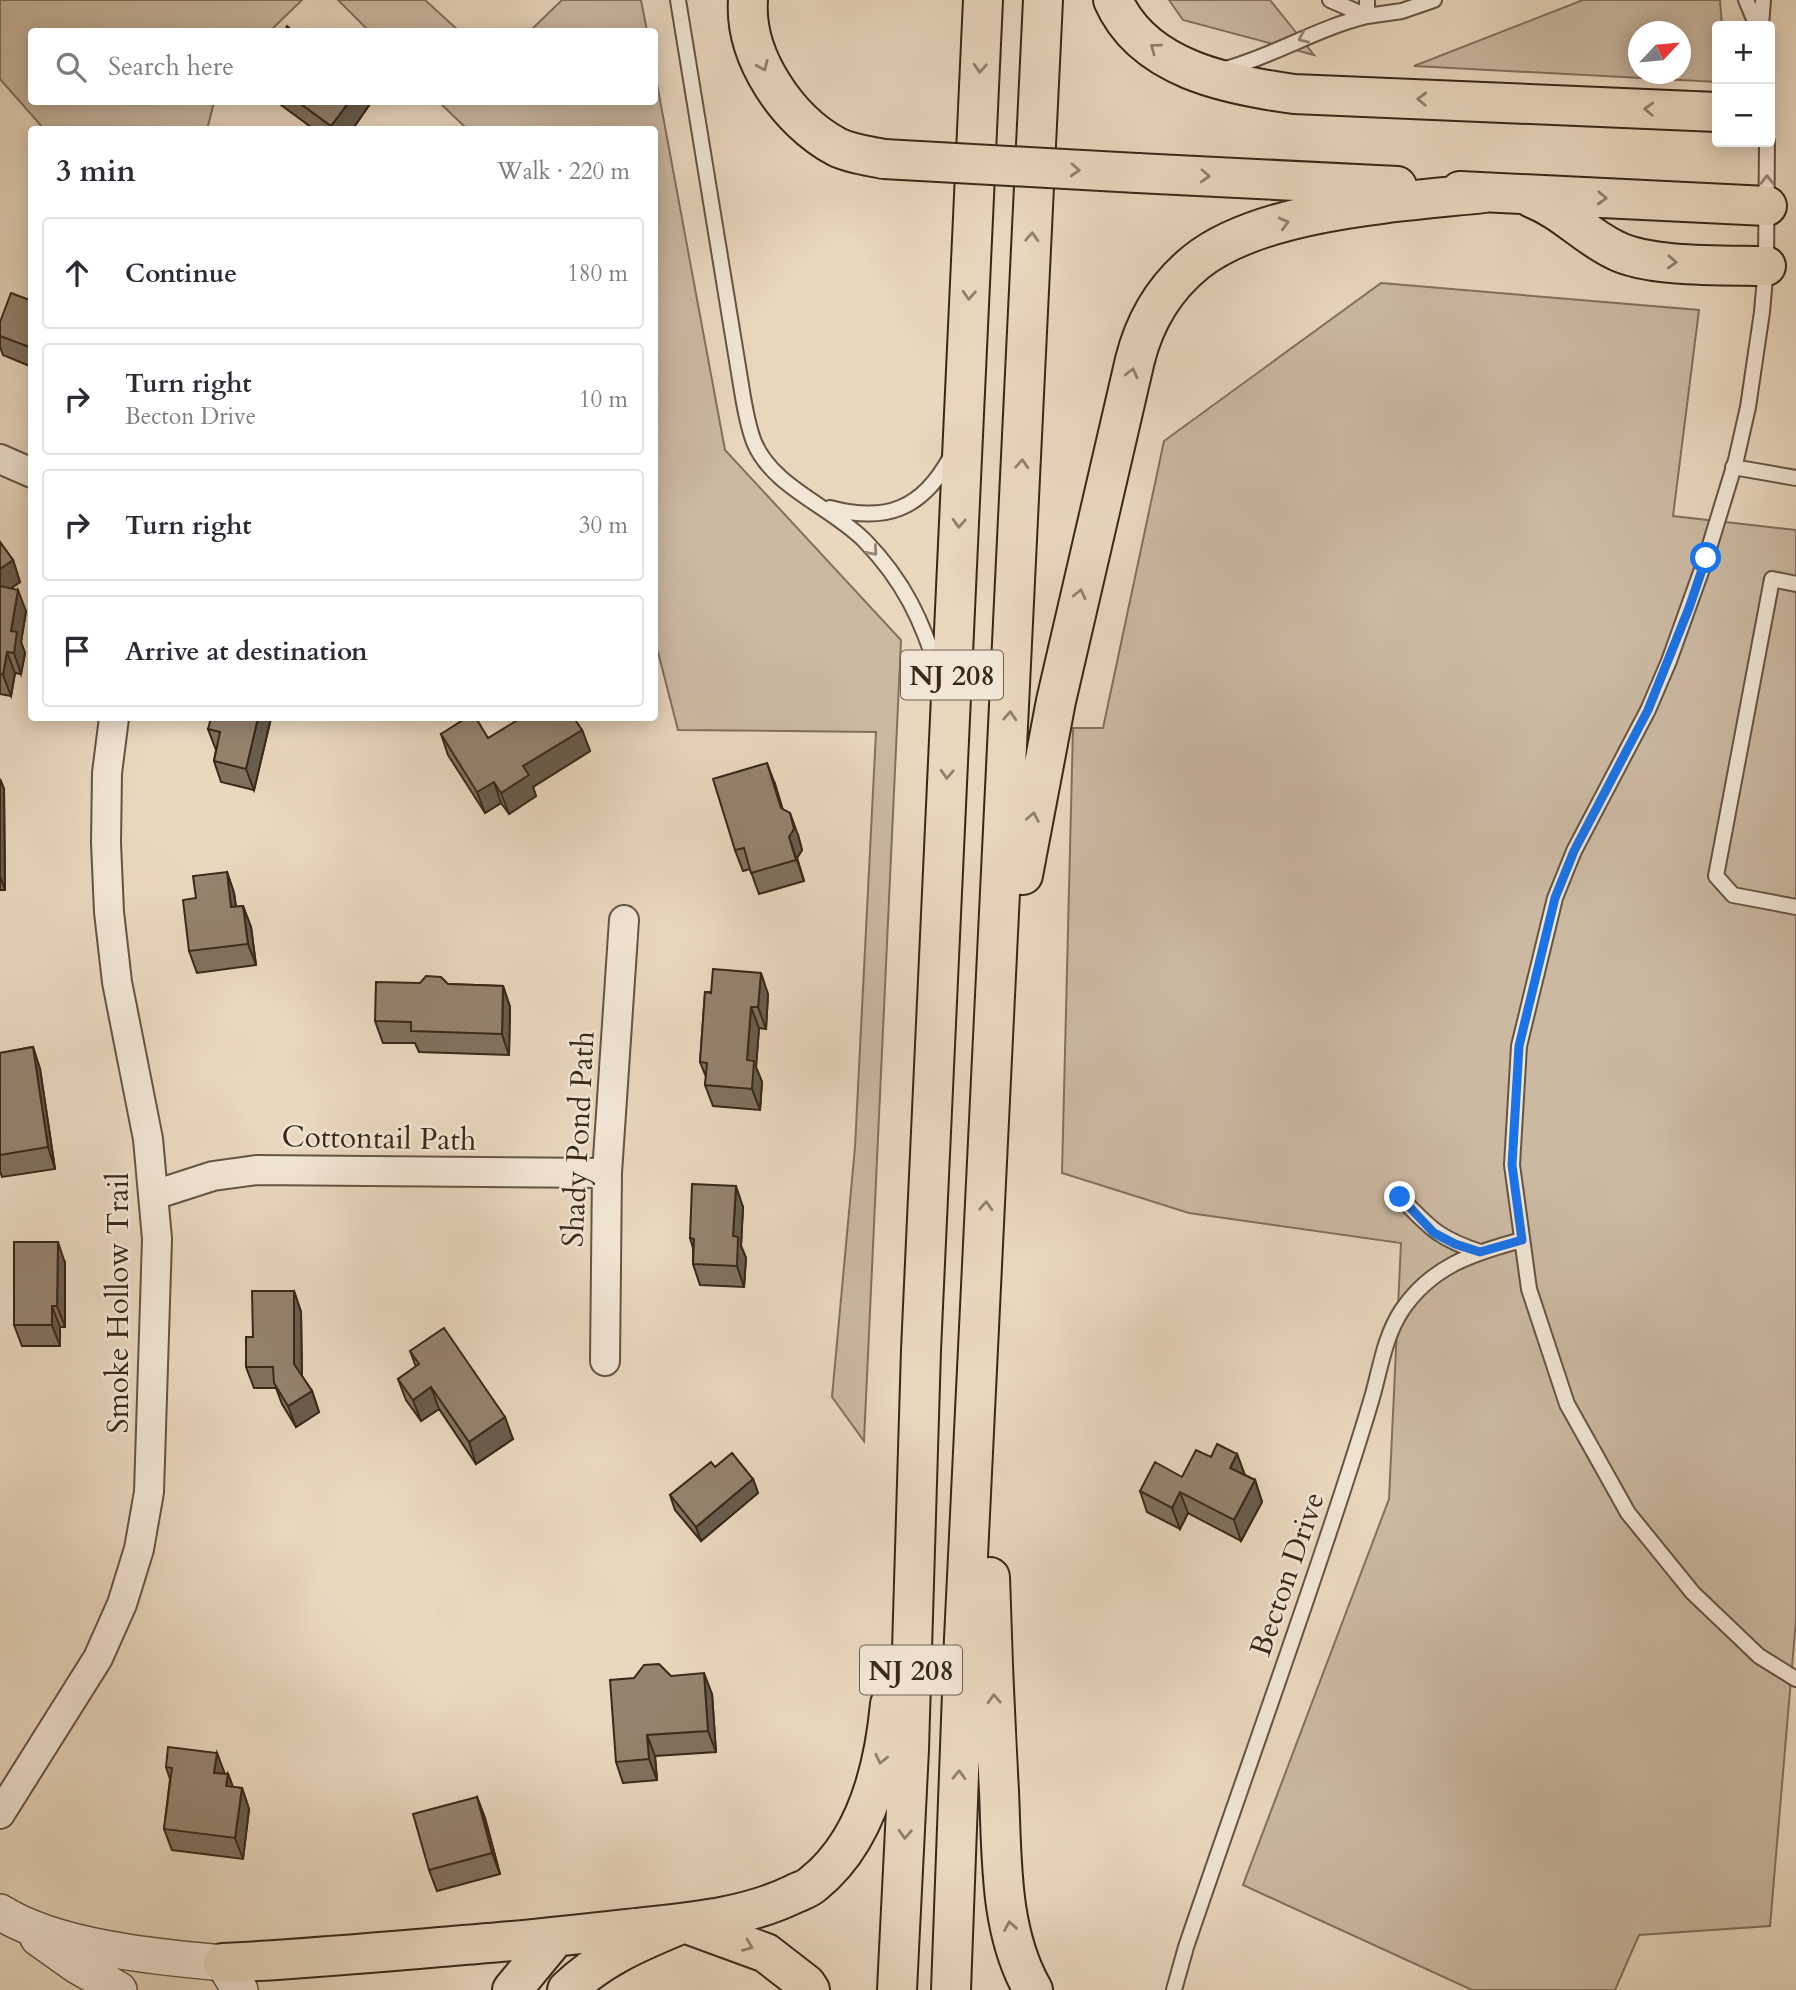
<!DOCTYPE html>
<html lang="en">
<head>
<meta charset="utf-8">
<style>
	:root { --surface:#fff; --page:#f2f2f3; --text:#2b2b33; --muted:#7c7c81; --line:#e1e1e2 }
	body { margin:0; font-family:Cardo,serif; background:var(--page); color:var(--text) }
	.controls { position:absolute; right:21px; top:21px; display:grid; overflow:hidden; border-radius:7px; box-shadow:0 4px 18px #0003 }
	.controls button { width:63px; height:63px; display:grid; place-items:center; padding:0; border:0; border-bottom:2px solid var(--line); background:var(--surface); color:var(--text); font:35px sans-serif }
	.compass { position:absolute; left:1628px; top:21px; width:63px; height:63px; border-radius:50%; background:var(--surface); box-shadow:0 4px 18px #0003; rotate:64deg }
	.stop { position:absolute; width:21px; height:21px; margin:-16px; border:5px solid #1a73e8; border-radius:50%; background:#fff }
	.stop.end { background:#1a73e8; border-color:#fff; box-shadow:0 2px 7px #0008 }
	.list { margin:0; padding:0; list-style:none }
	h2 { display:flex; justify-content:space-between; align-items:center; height:91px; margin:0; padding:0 28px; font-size:30px }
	h2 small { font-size:23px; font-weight:400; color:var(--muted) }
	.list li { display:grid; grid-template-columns:46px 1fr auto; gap:21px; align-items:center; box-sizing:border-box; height:112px; margin:0 14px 14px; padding:0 14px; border:2px solid var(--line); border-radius:7px }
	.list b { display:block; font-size:26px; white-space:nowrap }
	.list p { margin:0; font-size:23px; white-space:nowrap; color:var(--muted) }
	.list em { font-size:23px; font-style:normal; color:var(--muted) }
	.icon { flex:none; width:38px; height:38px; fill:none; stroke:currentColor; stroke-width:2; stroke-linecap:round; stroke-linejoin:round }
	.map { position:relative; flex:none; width:1796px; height:1990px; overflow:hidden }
	.search { position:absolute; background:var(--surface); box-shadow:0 4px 18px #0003; left:28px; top:28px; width:630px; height:77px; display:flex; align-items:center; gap:18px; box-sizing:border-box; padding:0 24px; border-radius:7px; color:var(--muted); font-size:26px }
	.panel { position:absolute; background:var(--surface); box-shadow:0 4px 18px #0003; left:28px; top:126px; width:630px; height:595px; border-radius:7px }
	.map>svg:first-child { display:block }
</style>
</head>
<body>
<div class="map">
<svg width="1796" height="1990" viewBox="0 0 1796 1990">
	<rect width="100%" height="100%" fill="#e9d7be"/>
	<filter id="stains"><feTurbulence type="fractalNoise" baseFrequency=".00286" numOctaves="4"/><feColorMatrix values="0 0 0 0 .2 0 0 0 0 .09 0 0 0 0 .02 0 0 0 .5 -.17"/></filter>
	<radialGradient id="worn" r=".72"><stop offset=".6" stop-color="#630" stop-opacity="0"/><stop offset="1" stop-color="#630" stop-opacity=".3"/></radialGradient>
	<!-- green -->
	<path fill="#cbb9a2" stroke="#82705e" stroke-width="2" fill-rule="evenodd" d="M 0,0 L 302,0 L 270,31 L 32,32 L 32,102 L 214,102 L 207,130 L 44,129 L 0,79 Z
		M 338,0 L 425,0 L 459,31 L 369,31 Z
		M 562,0 L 641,0 L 647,31 L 530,31 Z
		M 1169,0 L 1270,0 L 1314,55 L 1183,20 Z
		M 1583,0 L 1720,0 L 1722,26 L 1717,26 L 1717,82 L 1414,66 ZM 1638,32 L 1680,32 L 1680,74 L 1638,74 Z
		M 655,73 L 725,450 L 901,640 L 864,1441 L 832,1397 L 855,1147 L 876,732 L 678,730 L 658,652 L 654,648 L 654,130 L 467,129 L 439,102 L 654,102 Z
		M 1381,283 L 1699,310 L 1673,516 L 1796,530 L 1796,1620 L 1770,1926 L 1639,1935 L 1615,1990 L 1472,1990 L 1243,1885 L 1389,1499 L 1401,1243 L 1189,1213 L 1062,1173 L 1073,728 L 1103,728 L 1164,441 Z"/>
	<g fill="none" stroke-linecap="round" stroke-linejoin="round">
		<defs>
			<path id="service" d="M 678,0 L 741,385 C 744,404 747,424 754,442 C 772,487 832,507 865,541 C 904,581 923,622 939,675
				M 1330,0 L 1367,16 L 1402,11 L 1434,0
				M 1746,0 L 1757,26
				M 1761,26 L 1763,0
				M 1225,69 C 1274,56 1317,28 1367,16 L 1367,0
				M 1767,142 L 1766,266 L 1762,312 L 1748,407 L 1736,460 L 1706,558 L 1669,661 L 1648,710 L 1574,851 L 1555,898 L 1519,1046 L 1512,1165 L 1529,1289 L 1567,1404 L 1628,1513 L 1693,1593 L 1759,1656 L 1796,1679
				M 1733,467 L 1796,478
				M 830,508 C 886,523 922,509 950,458
				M 1796,584 L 1772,579 L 1716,876 L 1733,895 L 1796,907
				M 1400,1197 C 1431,1229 1438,1238 1480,1252
				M 1174,1990 L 1186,1947 C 1238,1794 1293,1643 1343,1490 C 1353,1459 1364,1426 1373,1394 C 1381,1365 1385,1336 1402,1310 C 1432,1266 1473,1253 1522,1240"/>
			<path id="minor" d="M 0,459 L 32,473
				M 154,1195 L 213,1176 L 256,1170 L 607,1173
				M 605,1361 L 607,1173 L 624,920
				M 0,1814 L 98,1658 L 122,1604 L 139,1549 L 149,1492 L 157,1239 L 148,1139 L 117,982 L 109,912 L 106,843 L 107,773 L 114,718"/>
			<path id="tertiary" d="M 0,1912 C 57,1948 157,1957 223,1963 L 240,1990
				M 38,1938 L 76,1965 L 119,1990"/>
			<path id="trunk" d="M 748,0 C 744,57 788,121 837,147 C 851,154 869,156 884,159
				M 1113,0 C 1143,69 1228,85 1294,94 L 1717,112
				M 1137,173 L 1397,186
				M 1460,191 L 1767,206
				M 1532,198 C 1566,212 1584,235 1615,250 C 1650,268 1725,265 1766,266
				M 1023,875 L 1056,701 L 1135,360 C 1145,320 1164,288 1196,262 C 1262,209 1402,202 1484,193
				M 990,1577 C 992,1649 995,1720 999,1791 C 1002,1857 999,1931 1033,1990
				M 223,1963 C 308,1959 392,1951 477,1944 C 530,1940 582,1934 635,1928 C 689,1922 745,1918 794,1894 C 800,1891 808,1889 813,1884 C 866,1842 884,1769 890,1704
				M 512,1990 L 555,1938
				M 567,1990 C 601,1957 641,1941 684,1923 L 766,1953 L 806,1984 L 810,1990
				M 897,1990 L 909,1749 L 921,1350 L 983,0
				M 951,1990 L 964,1639 L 1043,0"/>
		</defs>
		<!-- service casing -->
		<use href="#service" stroke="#655442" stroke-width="18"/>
		<!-- minor casing -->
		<use href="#minor" stroke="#655442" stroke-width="32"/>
		<!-- tertiary casing -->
		<use href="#tertiary" stroke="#655442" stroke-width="38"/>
		<!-- trunk casing -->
		<use href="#trunk" stroke="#392819" stroke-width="42"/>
		<!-- service -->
		<use href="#service" stroke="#f1e5d5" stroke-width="14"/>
		<!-- minor -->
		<use href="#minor" stroke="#f1e5d5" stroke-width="28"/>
		<!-- tertiary -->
		<use href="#tertiary" stroke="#f1e5d5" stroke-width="35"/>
		<!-- trunk -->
		<use href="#trunk" stroke="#e9d7be" stroke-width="38"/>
		<defs>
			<path id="trunk-bridge" d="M 884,159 L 1137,173"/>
		</defs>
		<!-- trunk-bridge casing -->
		<use href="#trunk-bridge" stroke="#392819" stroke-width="42" stroke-linecap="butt"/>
		<!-- trunk-bridge -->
		<use href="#trunk-bridge" stroke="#e9d7be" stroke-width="38"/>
	</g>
	<!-- wall -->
	<path fill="#80715f" stroke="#392819" stroke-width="2" d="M 277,102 L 369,102 L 370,104 L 352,130 L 315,130 Z
		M 32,301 L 32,367 L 3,355 L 0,347 L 0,322 Z
		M 0,542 L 13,560 L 20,582 L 11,588 L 26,611 L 21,642 L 25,653 L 21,674 L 15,673 L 11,696 L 0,694 Z
		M 271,718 L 254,790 L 221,782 L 214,761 L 216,750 L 208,729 Z
		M 582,730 L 590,751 L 533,787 L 536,796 L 509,814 L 501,803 L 485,813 L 448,755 L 441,734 L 488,738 Z
		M 0,779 L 4,789 L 5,890 L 0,890 Z
		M 775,784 L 782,809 L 798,835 L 802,850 L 797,858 L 804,881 L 759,894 L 750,869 L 743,871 L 735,850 Z
		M 227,872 L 234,893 L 236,907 L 243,906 L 251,927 L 256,965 L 197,973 L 189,951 L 196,898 Z
		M 448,984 L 503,986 L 510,1007 L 509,1055 L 419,1052 L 415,1043 L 383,1043 L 375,1021 Z
		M 705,992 L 768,994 L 766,1029 L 759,1028 L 756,1067 L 762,1082 L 760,1110 L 713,1106 L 705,1085 L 706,1077 L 700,1062 Z
		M 33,1047 L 40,1069 L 55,1169 L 2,1177 L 0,1171 L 0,1053 Z
		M 743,1207 L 741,1246 L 746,1258 L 744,1287 L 700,1285 L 693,1264 L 693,1248 L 690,1238 Z
		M 65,1263 L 65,1327 L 60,1327 L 60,1346 L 22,1346 L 14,1325 Z
		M 294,1291 L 301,1312 L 302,1376 L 312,1391 L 319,1412 L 296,1427 L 282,1404 L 276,1388 L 254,1388 L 246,1367 L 253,1337 Z
		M 410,1351 L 513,1439 L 476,1464 L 439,1409 L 421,1421 L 406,1400 L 398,1379 L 416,1367 Z
		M 1237,1454 L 1245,1475 L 1255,1480 L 1262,1502 L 1241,1541 L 1188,1513 L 1180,1529 L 1147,1512 L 1140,1491 L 1182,1477 L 1211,1457 Z
		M 715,1467 L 753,1479 L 758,1493 L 701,1541 L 675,1510 L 670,1495 Z
		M 671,1676 L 712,1694 L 716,1752 L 655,1756 L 657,1780 L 623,1783 L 616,1762 Z
		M 217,1753 L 224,1774 L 228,1774 L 233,1787 L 242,1788 L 249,1809 L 243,1859 L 172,1850 L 164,1829 L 170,1779 L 166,1767 Z
		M 477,1797 L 485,1818 L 500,1874 L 437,1891 L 429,1870 Z"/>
	<!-- shaded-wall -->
	<path fill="#685c4e" stroke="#392819" stroke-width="2" d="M 349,102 L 369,102 L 370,104 L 352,130 L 333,130 L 331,126 Z
		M 13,560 L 20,582 L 0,596 L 0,569 Z
		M 18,590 L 26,611 L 21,642 L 25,653 L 21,674 L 14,653 L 11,631 Z
		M 7,652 L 15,673 L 11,696 L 3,675 Z
		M 258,718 L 271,718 L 254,790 L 246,769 Z
		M 582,730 L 590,751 L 533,787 L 536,796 L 509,814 L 501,793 L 523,766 Z
		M 767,763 L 775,784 L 789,829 L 781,808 Z
		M 0,779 L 4,789 L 5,890 L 0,876 Z
		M 494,782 L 501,803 L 485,813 L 477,792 Z
		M 790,813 L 798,835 L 802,850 L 797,858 L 804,881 L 789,837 Z
		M 227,872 L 234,893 L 239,929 L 231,907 Z
		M 243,906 L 251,927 L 256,965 L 248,944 Z
		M 761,973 L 768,994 L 766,1029 L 758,1007 Z
		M 503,986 L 510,1007 L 509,1055 L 502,1034 Z
		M 751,1007 L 759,1028 L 756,1067 L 762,1082 L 760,1110 L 752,1089 L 747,1060 Z
		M 33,1047 L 40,1069 L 55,1169 L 48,1147 Z
		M 736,1186 L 743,1207 L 741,1246 L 746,1258 L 744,1287 L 737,1266 L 733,1236 Z
		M 58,1242 L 65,1263 L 65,1327 L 57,1306 Z
		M 294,1291 L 301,1312 L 302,1385 L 294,1364 Z
		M 52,1306 L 60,1327 L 60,1346 L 52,1325 Z
		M 431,1387 L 439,1409 L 421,1421 L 413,1400 Z
		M 312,1391 L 319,1412 L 296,1427 L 288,1406 Z
		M 505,1417 L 513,1439 L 476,1464 L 469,1442 Z
		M 1237,1454 L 1245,1476 L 1230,1468 Z
		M 753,1479 L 758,1493 L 701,1541 L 696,1527 Z
		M 1255,1480 L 1262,1502 L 1241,1541 L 1234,1520 Z
		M 1180,1492 L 1188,1513 L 1180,1529 L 1172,1508 Z
		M 704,1673 L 712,1694 L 716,1752 L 708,1731 Z
		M 647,1735 L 655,1756 L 657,1780 L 649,1759 Z
		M 217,1753 L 225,1774 L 214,1773 Z
		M 228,1774 L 236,1795 L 226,1786 Z
		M 242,1788 L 249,1809 L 243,1859 L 235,1838 Z
		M 477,1797 L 485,1818 L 500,1874 L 492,1853 Z"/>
	<!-- building -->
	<path fill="#95836f" stroke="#392819" stroke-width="2" d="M 287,26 L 294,32 L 284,32 Z
		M 298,102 L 349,102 L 331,126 Z
		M 11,293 L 32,301 L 32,348 L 0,336 L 0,322 Z
		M 0,542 L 13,560 L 0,569 Z
		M 0,586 L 18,590 L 11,631 L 17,632 L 14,653 L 7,652 L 3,675 L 0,674 Z
		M 211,718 L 258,718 L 246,769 L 214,761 L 220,732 L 208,729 Z
		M 466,718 L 476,718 L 488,738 L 521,718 L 574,718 L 582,730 L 523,766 L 529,775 L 501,793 L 494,782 L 477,792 L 441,734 Z
		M 767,763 L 781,808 L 790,813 L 794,829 L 789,837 L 796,860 L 751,873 L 744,848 L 735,850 L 713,779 Z
		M 227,872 L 231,907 L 243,906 L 248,944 L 189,951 L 183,900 L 196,898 L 193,876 Z
		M 713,969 L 761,973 L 758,1007 L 751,1007 L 747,1060 L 754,1061 L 752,1089 L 705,1085 L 707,1063 L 700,1062 L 705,992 L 711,993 Z
		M 426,976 L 441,977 L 448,984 L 503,986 L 502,1034 L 411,1031 L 411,1022 L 375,1021 L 376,982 L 420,983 Z
		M 33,1047 L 48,1147 L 0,1155 L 0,1053 Z
		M 692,1184 L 736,1186 L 733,1236 L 738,1237 L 737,1266 L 693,1264 L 694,1239 L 690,1238 Z
		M 14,1242 L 58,1242 L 57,1306 L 52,1306 L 52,1325 L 14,1325 Z
		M 252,1291 L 294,1291 L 294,1364 L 312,1391 L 288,1406 L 274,1383 L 273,1367 L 246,1367 L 246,1337 L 253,1337 Z
		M 444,1328 L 505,1417 L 469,1442 L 431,1387 L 413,1400 L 398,1379 L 419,1364 L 410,1351 Z
		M 1217,1444 L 1237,1454 L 1230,1468 L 1255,1480 L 1234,1520 L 1180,1492 L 1172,1508 L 1140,1491 L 1155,1462 L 1182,1477 L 1196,1450 L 1211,1457 Z
		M 732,1453 L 753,1479 L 696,1527 L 670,1495 L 711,1462 L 715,1467 Z
		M 659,1664 L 671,1676 L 704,1673 L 708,1731 L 647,1735 L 649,1759 L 616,1762 L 610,1680 L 634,1678 L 644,1665 Z
		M 168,1747 L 217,1753 L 214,1773 L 228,1774 L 226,1786 L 242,1788 L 235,1838 L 164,1829 L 172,1768 L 166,1767 Z
		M 477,1797 L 492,1853 L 429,1870 L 413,1814 Z"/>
	<!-- one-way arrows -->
	<defs><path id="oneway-chevron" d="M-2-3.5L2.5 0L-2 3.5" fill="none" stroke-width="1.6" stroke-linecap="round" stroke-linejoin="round" transform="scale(1.75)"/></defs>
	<g stroke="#958677">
		<use href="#oneway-chevron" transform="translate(1303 38) rotate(156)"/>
		<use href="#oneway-chevron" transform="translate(1767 180) rotate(-90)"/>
		<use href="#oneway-chevron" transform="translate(873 551) rotate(49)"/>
	</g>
	<g stroke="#91806c">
		<use href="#oneway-chevron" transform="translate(1155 48) rotate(-143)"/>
		<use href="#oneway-chevron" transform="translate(763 66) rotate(66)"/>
		<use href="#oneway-chevron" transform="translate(980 68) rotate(93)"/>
		<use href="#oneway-chevron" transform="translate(1422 99) rotate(-178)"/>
		<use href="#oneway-chevron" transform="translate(1649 109) rotate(-178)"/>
		<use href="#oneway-chevron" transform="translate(1075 170) rotate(3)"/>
		<use href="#oneway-chevron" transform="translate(1205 176) rotate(3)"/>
		<use href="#oneway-chevron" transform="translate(1602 198) rotate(2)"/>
		<use href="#oneway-chevron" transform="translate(1284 223) rotate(-15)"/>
		<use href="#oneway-chevron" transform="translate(1032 237) rotate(-87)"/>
		<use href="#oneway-chevron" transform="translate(1672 262) rotate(3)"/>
		<use href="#oneway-chevron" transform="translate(969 295) rotate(93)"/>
		<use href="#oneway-chevron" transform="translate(1132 373) rotate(-77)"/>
		<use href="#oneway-chevron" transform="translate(1022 464) rotate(-87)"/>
		<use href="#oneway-chevron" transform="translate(959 523) rotate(93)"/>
		<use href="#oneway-chevron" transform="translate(1080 594) rotate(-77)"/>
		<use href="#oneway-chevron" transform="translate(1010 716) rotate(-87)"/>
		<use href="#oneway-chevron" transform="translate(947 774) rotate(93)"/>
		<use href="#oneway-chevron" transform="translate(1033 817) rotate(-79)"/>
		<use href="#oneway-chevron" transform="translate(986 1206) rotate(-87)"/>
		<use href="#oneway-chevron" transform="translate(994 1699) rotate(-93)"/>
		<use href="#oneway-chevron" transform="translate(881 1759) rotate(103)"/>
		<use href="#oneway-chevron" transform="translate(959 1775) rotate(-88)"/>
		<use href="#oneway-chevron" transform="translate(905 1834) rotate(93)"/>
		<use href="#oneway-chevron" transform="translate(1010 1926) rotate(-100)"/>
		<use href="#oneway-chevron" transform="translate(748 1946) rotate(22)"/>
	</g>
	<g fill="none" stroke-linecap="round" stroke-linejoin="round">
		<!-- route -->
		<path stroke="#1a73e8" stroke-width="9" d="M 1400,1197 L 1434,1233 L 1455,1244 L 1480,1252 L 1522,1240 L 1512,1165 L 1519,1046 L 1555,898 L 1574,851 L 1648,710 L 1689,608 L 1706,558"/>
	</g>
	<g text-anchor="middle" stroke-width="5" stroke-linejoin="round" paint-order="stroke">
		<!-- shield labels -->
		<g fill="#f1e5d5" stroke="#706151" stroke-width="2">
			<rect x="901" y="650.5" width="102" height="49" rx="5"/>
			<rect x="860" y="1645.5" width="102" height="49" rx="5"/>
		</g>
		<g font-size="28" font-weight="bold" fill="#392819">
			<text x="952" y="685">NJ 208</text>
			<text x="911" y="1680">NJ 208</text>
		</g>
		<!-- street labels -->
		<g font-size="30" fill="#392819" stroke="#f1e5d5">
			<text transform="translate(379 1138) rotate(1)" y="10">Cottontail Path</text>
			<text transform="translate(578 1139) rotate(-87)" y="10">Shady Pond Path</text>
			<text transform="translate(118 1303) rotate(-90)" y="10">Smoke Hollow Trail</text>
			<text transform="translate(1287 1574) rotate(-71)" y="10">Becton Drive</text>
		</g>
	</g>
	<rect width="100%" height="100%" filter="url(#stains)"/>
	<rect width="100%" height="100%" fill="url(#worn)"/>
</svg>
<div class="controls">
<button>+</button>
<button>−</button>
</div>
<svg class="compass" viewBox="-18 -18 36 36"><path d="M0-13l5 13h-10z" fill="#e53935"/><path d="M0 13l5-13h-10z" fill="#7c7c81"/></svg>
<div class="stop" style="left:1706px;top:558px"></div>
<div class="stop end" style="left:1400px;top:1197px"></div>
<div class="search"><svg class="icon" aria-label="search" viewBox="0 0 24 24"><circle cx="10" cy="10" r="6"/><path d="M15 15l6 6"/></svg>Search here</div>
<section class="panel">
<h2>3 min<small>Walk · 220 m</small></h2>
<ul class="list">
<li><svg class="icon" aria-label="ahead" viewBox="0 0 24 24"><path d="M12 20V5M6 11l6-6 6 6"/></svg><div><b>Continue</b></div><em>180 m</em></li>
<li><svg class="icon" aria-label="right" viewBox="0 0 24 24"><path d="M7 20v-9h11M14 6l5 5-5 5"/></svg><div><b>Turn right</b><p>Becton Drive</p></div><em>10 m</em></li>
<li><svg class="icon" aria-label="right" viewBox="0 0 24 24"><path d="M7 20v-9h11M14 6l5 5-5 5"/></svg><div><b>Turn right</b></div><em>30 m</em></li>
<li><svg class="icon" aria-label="arrive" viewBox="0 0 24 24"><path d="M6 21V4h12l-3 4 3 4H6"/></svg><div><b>Arrive at destination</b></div></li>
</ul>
</section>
</div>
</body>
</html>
